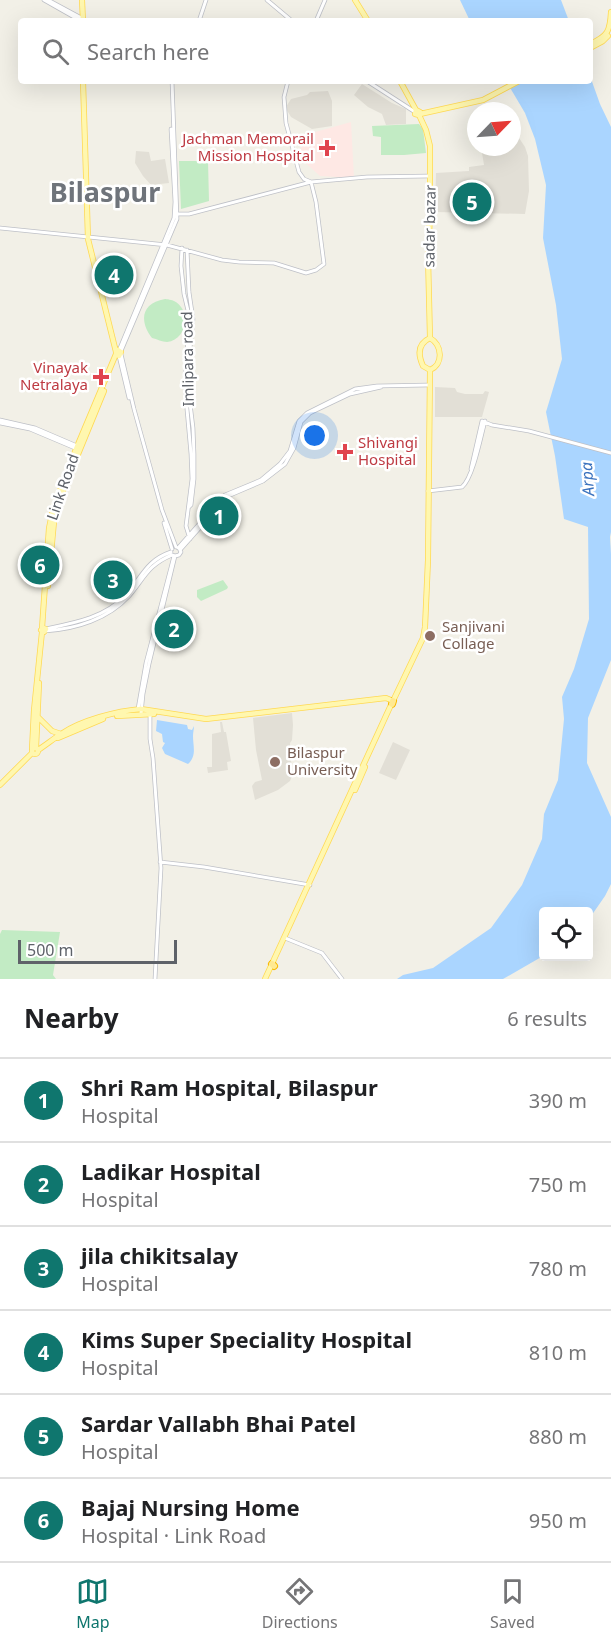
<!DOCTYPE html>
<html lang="en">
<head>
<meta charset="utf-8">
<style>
	:root { --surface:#fff; --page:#f6f6f6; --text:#202124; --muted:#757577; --line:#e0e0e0; --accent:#0f766e }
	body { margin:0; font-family:"Noto Sans",sans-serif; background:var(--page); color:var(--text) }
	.controls { position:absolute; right:18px; bottom:18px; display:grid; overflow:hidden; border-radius:6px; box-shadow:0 6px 24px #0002 }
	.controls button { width:54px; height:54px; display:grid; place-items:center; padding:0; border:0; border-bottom:2px solid var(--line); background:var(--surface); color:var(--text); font:30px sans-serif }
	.compass { position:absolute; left:467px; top:102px; width:54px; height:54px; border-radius:50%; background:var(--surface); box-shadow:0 6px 24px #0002; rotate:65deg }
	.scale { position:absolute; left:18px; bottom:15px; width:159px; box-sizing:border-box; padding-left:6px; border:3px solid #5e6269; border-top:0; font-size:16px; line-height:21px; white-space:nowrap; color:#5e6269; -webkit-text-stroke:4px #fff; paint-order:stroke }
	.you { position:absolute; left:315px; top:436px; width:21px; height:21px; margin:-15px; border:4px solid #fff; border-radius:50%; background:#1a73e8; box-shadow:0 0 0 9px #1a73e833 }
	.badge { display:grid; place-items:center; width:39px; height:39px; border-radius:50%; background:var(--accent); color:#fff; font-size:20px; font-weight:700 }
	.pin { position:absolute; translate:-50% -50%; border:3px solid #fff; box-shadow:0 2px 6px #0006 }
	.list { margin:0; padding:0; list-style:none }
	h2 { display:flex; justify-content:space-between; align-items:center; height:78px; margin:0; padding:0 24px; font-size:26px }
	h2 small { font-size:20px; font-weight:400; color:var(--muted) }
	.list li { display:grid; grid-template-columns:39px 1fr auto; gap:18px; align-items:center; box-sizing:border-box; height:84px; padding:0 24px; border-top:2px solid var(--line) }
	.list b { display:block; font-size:22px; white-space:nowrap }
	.list p { margin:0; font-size:20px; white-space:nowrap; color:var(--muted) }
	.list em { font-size:20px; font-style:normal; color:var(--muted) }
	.icon { flex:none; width:33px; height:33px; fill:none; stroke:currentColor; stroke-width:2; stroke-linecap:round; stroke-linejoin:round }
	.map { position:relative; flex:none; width:611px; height:979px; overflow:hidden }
	.search { position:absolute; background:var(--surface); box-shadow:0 6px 24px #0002; left:18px; right:18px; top:18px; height:66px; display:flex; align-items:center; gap:15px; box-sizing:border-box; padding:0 21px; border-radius:6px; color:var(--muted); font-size:22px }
	.sheet { height:582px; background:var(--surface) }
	nav { display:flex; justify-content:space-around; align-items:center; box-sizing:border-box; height:84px; border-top:2px solid var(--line); background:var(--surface); font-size:16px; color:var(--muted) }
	nav a { display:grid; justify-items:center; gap:3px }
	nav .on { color:var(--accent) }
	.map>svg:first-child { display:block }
</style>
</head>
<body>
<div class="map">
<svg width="611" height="979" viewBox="0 0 611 979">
	<rect width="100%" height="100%" fill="#f2f0e7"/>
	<!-- education -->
	<path fill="#e2dfd6" d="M 362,84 L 392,103 L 406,109 L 406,124 L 386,125 L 382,114 L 368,107 L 354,95 Z
		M 328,91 L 332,101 L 332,126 L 312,129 L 291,117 L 288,112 L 286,107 L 291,99 L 307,95 L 310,92 Z
		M 512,134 L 518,134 L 519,138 L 525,147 L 528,156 L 529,191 L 525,214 L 435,212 L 436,173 L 469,171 L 469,167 L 484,165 L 481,147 L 512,147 Z
		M 136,151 L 149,152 L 151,161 L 165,159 L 169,183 L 151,185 L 143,176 L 135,163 Z
		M 435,387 L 455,388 L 457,392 L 465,394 L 483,394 L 485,391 L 489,392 L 482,417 L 435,417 Z
		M 292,713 L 293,725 L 292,740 L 290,743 L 292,776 L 290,781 L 278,790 L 255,800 L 252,786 L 255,782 L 262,780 L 256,750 L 253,718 Z
		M 220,722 L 222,722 L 224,732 L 226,732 L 231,761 L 227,762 L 228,770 L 208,773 L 207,767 L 212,767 L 212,734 L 221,732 Z
		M 393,742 L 410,750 L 396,780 L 379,773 Z"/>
	<!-- medical -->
	<path fill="#fee8e4" d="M 351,122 L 354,178 L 320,176 L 301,159 L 301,136 Z
		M 123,258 L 128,280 L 105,289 L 100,269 Z"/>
	<!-- green -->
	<path fill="#c2ebc4" d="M 419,124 L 423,129 L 426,153 L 404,155 L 381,155 L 381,137 L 373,136 L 372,126 Z
		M 179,161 L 208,161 L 209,201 L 181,209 Z
		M 165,299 C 166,299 173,300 174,301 C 192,310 187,340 167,342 C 162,342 157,339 152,338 C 139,321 141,303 165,299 Z
		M 223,580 L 228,587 L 227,589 L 201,601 L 197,597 L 197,590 Z
		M 2,930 L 60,932 L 53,975 L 56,979 L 0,979 L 0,934 Z"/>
	<!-- water -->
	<path fill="#aad5ff" d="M 460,0 L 561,0 L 569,21 L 470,21 Z
		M 590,76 L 600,104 L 611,127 L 611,532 L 610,537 L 611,554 L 611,660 L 588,718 L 587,763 L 611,817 L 611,884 L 605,896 L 589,919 L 588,912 L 544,912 L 543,956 L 503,979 L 397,979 L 403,975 L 433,968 L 491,928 L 522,885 L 542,839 L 544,814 L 558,780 L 564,719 L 562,697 L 574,669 L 589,619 L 588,527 L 564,519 L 555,456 L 546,412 L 562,359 L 556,305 L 543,238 L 546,185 L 535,139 L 525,113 L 506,81 L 590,81 Z
		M 157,720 L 187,725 L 188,729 L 192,730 L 194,726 C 194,729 193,732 193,736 C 193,746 197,756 188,764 L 165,754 L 162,748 L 165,743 L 163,742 L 162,734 L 156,731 Z"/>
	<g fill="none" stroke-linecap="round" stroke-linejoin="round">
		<defs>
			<path id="minor" d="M 44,0 L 81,21
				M 48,0 L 87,21
				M 267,0 L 292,21
				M 199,21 L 206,0
				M 316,21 L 325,0
				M 367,81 L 415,112
				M 177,214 L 189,214 L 311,182 L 367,177 L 430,176
				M 0,228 L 167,245 L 222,260 L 239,262 L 274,263 L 306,273 L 316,270 L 324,264 L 316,202 L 311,182 L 304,179 L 299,172 L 286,123 L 284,97 L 288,81
				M 182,248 L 181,266 L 184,294 L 190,319 L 186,362 L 185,387 L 191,454 L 192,479 L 186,526 L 190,539
				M 187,250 L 189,292 L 193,319 L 188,368 L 189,395 L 193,428 L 194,454 L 194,479 L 191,505 L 189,507
				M 120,348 L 174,218 L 175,202 L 171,129
				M 121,351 L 177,219 L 172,81
				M 121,354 L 134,409 L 162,510 L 176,547
				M 119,356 L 129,398
				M 0,420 L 35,428 L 77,446
				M 0,423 L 30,429 L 75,448
				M 471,469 L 482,421 L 492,425 L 529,431 L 611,453
				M 428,491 L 462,487 C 473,478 481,436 485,421
				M 164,523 L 172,549
				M 178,548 L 225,495 L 261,480 L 280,464 L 290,451 L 299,421 L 307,413 L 355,389 L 377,386 L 429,385
				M 180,550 L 228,496 L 263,481 L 285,464 L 294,448 L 301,422 L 310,413 L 350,394 L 381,387
				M 45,629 C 74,623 104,618 125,596 C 142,578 145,561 171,552
				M 45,631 C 76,629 108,619 129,596 C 145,577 148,565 172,555 L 175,556 L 179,555 L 181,552 L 179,548
				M 138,709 L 146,663 L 174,556
				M 150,713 L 150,739 L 153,758 L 161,868 L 155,979
				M 141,714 L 143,694 L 149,664 L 175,556
				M 160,862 L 204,867 L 310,885
				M 285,938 L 322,953 L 342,979"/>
			<path id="major" d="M 82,0 L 83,21
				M 355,0 L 368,21
				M 590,44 C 608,36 610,31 611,12
				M 590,48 L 603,41 L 608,36
				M 83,81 L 88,239 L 116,352
				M 400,81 L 416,110
				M 420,114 L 483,100 L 519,81
				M 419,115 L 415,114 L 416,110 L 420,112 L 419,115 L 426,130 L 430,146 L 430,214 L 428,257 L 430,338
				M 118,350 L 121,352 L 119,356 L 116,353 Z
				M 430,370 L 423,366 C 418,355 417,344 430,338
				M 430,370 C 444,364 442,345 430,338
				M 58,503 L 104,391
				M 48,586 L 55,511
				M 42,628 L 49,528 L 53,509 L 76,449 L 116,354
				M 43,628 L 46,629 L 44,632 L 41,630 Z
				M 37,716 L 52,731 L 61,734
				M 117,716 L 154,714
				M 58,738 L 103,719
				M32 751a3 3 0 1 1 6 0a3 3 0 1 1-6 0Z
				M 36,748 L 39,683
				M 32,749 L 34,710 L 42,632
				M 38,750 C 46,745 53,739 61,734 C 82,720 117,711 141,709 L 206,719 L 386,698 L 393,701 L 423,638 L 425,627 L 428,560 L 430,370
				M 0,785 L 32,753
				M 355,790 L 365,767
				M 265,979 L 390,707 L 392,704"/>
			<path id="highway" d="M 392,704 L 393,701
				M 272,964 L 274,966"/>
		</defs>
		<!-- minor casing -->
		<use href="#minor" stroke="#bec0c7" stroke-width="4.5"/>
		<!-- major casing -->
		<use href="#major" stroke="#ffd953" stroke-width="6"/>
		<!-- highway casing -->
		<use href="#highway" stroke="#f9b900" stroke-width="8"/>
		<!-- minor -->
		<use href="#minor" stroke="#fff" stroke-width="3"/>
		<!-- major -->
		<use href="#major" stroke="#fff7af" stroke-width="4.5"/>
		<!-- highway -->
		<use href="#highway" stroke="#ffe991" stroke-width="6"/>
	</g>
	<!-- markers -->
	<g fill="#e0444e" stroke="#fff" stroke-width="2">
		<path d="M324 139h6v6h6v6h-6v6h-6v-6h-6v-6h6z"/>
		<path d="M98 368h6v6h6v6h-6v6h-6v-6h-6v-6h6z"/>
		<path d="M342 443h6v6h6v6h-6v6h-6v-6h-6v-6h6z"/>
	</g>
	<g fill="#8d6e63" stroke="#fff" stroke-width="2">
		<circle cx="430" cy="636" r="6"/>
		<circle cx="275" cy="762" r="6"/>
	</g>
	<g text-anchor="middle" stroke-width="5" stroke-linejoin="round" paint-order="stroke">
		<!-- health labels -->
		<g font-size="15" fill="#be3a42" stroke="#fff" text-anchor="end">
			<text x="314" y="144">Jachman Memorail<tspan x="314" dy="17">Mission Hospital</tspan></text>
			<text x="88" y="373">Vinayak<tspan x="88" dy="17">Netralaya</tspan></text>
			<text x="358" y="448" text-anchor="start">Shivangi<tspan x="358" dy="17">Hospital</tspan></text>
		</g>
		<!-- street labels -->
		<g font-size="15" fill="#5e6269" stroke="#fff">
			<text transform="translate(430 226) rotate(-89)" y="5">sadar bazar</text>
			<text transform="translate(188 359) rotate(-91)" y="5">Imlipara road</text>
			<text transform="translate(63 487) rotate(-71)" y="5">Link Road</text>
		</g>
		<!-- education labels -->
		<g font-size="15" fill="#785e54" stroke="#fff" text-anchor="start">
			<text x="442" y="632">Sanjivani<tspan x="442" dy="17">Collage</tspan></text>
			<text x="287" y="758">Bilaspur<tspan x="287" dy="17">University</tspan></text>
		</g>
		<!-- water labels -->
		<g font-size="16" font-style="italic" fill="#3a72be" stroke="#fff">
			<text transform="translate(587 479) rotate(-94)" y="6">Arpa</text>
		</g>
		<!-- town labels -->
		<g font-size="27" font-weight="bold" fill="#6f747b" stroke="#fff">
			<text x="105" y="202">Bilaspur</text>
		</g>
	</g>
</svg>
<div class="controls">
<button><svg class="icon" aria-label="locate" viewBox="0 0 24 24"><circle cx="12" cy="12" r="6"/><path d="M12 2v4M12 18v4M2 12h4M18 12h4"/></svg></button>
</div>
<svg class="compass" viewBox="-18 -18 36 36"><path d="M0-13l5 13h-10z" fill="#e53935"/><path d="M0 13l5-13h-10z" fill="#757577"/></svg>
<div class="scale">500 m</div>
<div class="you"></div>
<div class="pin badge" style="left:219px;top:516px">1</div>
<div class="pin badge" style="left:174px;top:629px">2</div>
<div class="pin badge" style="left:113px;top:580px">3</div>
<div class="pin badge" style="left:114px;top:275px">4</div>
<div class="pin badge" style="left:472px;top:202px">5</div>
<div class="pin badge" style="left:40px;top:565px">6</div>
<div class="search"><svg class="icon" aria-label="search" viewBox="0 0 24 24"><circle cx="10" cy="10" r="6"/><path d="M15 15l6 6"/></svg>Search here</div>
</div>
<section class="sheet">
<h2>Nearby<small>6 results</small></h2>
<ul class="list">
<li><span class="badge">1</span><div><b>Shri Ram Hospital, Bilaspur</b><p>Hospital</p></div><em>390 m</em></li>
<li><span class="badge">2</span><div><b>Ladikar Hospital</b><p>Hospital</p></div><em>750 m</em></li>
<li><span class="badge">3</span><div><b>jila chikitsalay</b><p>Hospital</p></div><em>780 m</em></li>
<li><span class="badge">4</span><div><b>Kims Super Speciality Hospital</b><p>Hospital</p></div><em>810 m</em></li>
<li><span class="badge">5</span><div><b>Sardar Vallabh Bhai Patel</b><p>Hospital</p></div><em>880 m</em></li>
<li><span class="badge">6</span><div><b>Bajaj Nursing Home</b><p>Hospital · Link Road</p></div><em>950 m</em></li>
</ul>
</section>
<nav>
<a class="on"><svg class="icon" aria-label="map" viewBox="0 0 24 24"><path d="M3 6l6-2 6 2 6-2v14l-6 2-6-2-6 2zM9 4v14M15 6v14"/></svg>Map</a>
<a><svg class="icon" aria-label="directions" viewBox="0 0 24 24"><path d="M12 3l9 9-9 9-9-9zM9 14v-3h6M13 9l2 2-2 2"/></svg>Directions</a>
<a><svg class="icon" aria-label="saved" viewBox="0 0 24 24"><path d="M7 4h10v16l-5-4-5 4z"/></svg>Saved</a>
</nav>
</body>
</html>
